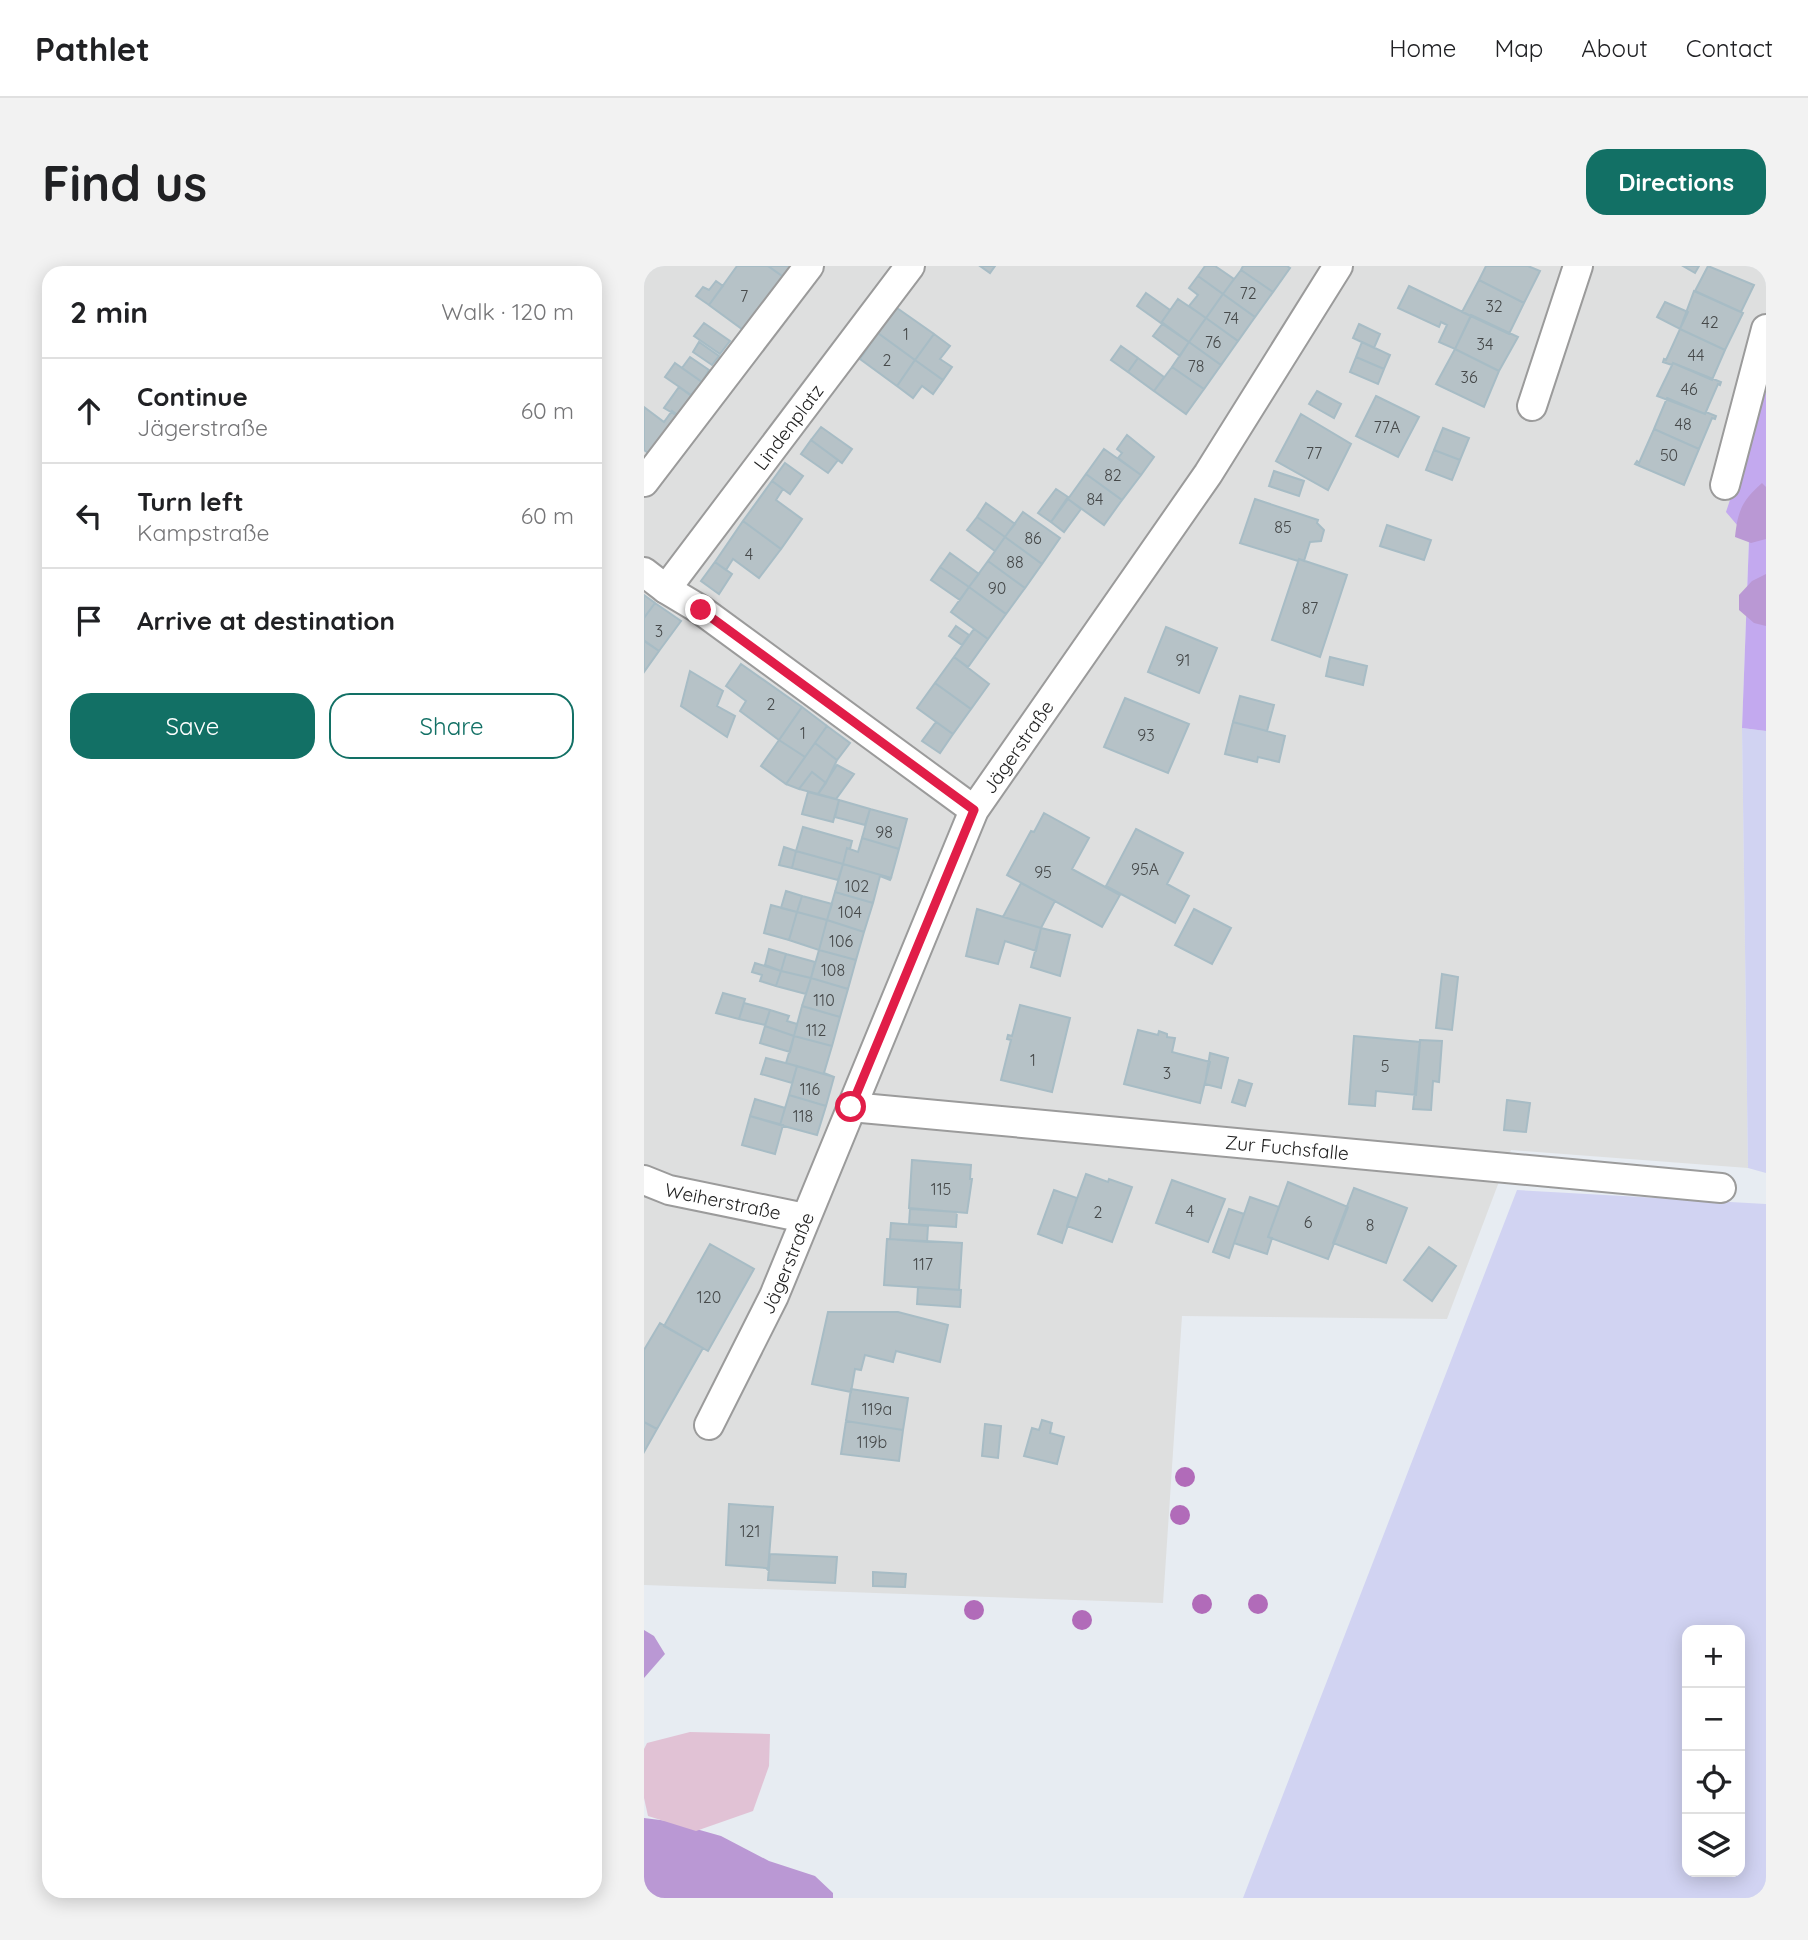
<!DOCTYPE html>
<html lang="en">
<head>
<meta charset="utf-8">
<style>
	:root { --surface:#fff; --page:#f2f2f2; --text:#202124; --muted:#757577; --line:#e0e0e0; --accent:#127065 }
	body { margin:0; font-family:Quicksand,sans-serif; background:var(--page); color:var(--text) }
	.controls { position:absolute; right:21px; bottom:21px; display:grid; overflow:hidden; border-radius:14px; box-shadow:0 4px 18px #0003 }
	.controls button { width:63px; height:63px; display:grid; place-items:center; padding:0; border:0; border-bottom:2px solid var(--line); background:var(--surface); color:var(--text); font:35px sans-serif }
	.stop { position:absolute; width:21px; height:21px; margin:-16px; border:5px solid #e11d48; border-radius:50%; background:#fff }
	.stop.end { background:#e11d48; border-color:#fff; box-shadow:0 2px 7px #0008 }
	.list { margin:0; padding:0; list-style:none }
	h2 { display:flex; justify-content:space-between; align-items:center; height:91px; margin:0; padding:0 28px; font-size:30px }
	h2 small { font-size:23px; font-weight:400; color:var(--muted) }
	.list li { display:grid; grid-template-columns:46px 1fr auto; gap:21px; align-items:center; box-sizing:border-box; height:105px; padding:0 28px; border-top:2px solid var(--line) }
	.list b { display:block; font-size:26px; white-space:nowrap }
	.list p { margin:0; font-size:23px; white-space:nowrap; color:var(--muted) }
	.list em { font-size:23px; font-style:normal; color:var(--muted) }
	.actions { display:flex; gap:14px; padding:21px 28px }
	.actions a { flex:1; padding:16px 0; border:2px solid var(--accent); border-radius:21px; text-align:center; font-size:24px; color:var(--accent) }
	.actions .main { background:var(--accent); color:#fff }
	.icon { flex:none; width:38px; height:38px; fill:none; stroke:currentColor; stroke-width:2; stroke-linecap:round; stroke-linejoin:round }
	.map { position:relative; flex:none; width:1122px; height:1632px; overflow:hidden; border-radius:21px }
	header { display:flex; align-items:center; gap:42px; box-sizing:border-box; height:98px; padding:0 35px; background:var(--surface); border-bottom:2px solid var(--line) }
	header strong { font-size:33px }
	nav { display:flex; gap:38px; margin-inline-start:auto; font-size:24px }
	.intro { display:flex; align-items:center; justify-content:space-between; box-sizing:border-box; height:168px; padding:0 42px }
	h1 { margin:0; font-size:49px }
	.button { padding:18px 32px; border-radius:21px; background:var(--accent); color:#fff; font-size:24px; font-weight:700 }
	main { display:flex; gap:42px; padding:0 42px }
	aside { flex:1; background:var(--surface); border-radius:21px; box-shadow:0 4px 18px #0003 }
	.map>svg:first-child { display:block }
</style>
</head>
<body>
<header>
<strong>Pathlet</strong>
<nav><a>Home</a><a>Map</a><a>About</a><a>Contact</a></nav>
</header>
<div class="intro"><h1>Find us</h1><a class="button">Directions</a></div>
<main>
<aside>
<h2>2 min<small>Walk · 120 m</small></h2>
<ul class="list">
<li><svg class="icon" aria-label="ahead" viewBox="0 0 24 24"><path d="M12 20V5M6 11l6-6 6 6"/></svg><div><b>Continue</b><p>Jägerstraße</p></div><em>60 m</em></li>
<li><svg class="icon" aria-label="left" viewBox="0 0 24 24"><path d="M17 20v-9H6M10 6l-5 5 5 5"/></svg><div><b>Turn left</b><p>Kampstraße</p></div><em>60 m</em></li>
<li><svg class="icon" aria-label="arrive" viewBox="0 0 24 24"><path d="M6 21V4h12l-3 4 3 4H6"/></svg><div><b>Arrive at destination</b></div></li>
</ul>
<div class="actions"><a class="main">Save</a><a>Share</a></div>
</aside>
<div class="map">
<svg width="1122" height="1632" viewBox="0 0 1122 1632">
	<rect width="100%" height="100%" fill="#e7ecf2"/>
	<!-- residential -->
	<path fill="#dedfdf" d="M 0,0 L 1122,0 L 1122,140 L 1105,272 L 1098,462 L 1104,902 L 867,884 L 803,1053 L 538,1050 L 519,1337 L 0,1319 Z"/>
	<!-- farmland -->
	<path fill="#d1d3f2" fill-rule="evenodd" d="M 1098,462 L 1122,465 L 1122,907 L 1104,902 Z
		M 873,924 L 1122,938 L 1122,1632 L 599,1632 ZM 1043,1364 L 1096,1364 L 1096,1606 L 1043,1606 Z"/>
	<!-- grass -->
	<path fill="#c3a9ef" d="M 1122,125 L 1122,465 L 1098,462 L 1105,273 L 1082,246 Z"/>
	<!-- forest -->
	<path fill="#ba98d4" d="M 1118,217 L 1122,221 L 1122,273 L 1107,277 L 1091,271 C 1094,244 1098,235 1118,217 Z
		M 1122,308 L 1122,360 L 1110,357 L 1095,344 L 1095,329 L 1108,315 Z
		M 0,1364 L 10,1370 L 21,1388 L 0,1412 Z
		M 0,1552 L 24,1555 L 77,1570 L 125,1595 L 171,1610 L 189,1627 L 189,1632 L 0,1632 Z"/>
	<!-- wetland -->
	<path fill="#e1c2d5" d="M 46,1466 L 126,1468 L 125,1500 L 109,1545 L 52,1565 L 4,1550 L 0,1532 L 0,1483 L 3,1477 Z"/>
	<!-- building -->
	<path fill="#b6c2c7" stroke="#a7bcc5" stroke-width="2" d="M 93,0 L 124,0 L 141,12 L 102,66 L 65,39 Z
		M 124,0 L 149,0 L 141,12 Z
		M 336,0 L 351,0 L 346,7 Z
		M 561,0 L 571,0 L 590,13 L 579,28 L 554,10 Z
		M 599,0 L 643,0 L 646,2 L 629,26 L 597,4 Z
		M 842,0 L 884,0 L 896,5 L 880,37 L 835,14 Z
		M 1039,0 L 1055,0 L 1051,7 Z
		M 1064,0 L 1110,19 L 1097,46 L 1051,25 Z
		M 597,4 L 629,26 L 611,51 L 579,28 Z
		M 554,10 L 579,28 L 562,52 L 545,40 L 554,29 L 545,22 Z
		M 835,14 L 880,37 L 865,68 L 818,46 Z
		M 72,15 L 79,20 L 65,39 L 52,30 L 59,21 L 65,24 Z
		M 765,20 L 827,50 L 811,83 L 795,76 L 803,59 L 797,56 L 795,61 L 754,42 Z
		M 1050,25 L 1099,47 L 1081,84 L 1036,63 Z
		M 502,27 L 526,44 L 517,57 L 493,40 Z
		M 579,28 L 611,51 L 594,75 L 562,52 Z
		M 534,33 L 562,52 L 545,76 L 517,57 Z
		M 1021,36 L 1044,46 L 1036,63 L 1013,51 Z
		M 253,42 L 290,68 L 271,94 L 234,67 Z
		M 827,49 L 874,71 L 855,105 L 811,83 Z
		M 562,52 L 594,75 L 577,99 L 545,76 Z
		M 60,57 L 86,75 L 76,88 L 50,70 Z
		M 519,57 L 545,76 L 536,90 L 509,70 Z
		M 715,58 L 736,68 L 730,82 L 709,72 Z
		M 1036,63 L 1081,84 L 1068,114 L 1029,97 L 1028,99 L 1019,96 L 1020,93 L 1022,94 Z
		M 234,67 L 271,94 L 253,120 L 216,93 Z
		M 290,68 L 306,80 L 296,93 L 308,101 L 299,114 L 271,94 Z
		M 55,76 L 75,90 L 68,99 L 49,86 Z
		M 545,76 L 577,99 L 560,123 L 528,101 Z
		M 718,76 L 746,89 L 740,103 L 712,91 Z
		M 477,80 L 494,92 L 484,106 L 467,94 Z
		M 811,83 L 855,105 L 840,141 L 792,118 Z
		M 46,91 L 65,104 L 58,116 L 38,102 Z
		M 712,91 L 740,103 L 734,118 L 706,106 Z
		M 494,92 L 520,111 L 510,125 L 484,106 Z
		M 271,94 L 299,114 L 289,128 L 278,120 L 269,132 L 253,120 Z
		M 31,97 L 58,116 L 47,129 L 21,111 Z
		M 1029,97 L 1077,116 L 1076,119 L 1074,118 L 1061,148 L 1013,130 Z
		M 528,101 L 560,123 L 542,148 L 510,125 Z
		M 35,121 L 53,134 L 39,153 L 20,142 Z
		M 673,125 L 697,138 L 690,152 L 665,138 Z
		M 732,130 L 775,151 L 754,191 L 712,170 Z
		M 1023,132 L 1061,148 L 1062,146 L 1072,150 L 1071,153 L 1068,152 L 1055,183 L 1010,163 Z
		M 0,141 L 20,156 L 28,145 L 39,153 L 12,192 L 0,184 Z
		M 657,148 L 707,178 L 684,224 L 632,195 Z
		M 177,161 L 208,183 L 198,197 L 167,174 Z
		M 799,162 L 825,172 L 816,194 L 790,184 Z
		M 1010,163 L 1055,183 L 1040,219 L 991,198 L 993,195 L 995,197 Z
		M 483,169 L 510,191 L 497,209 L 474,192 L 478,187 L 473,183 Z
		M 167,174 L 194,194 L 184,207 L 157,188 Z
		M 460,183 L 497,209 L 478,234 L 442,208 Z
		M 790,184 L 816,194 L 808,214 L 782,204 Z
		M 141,197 L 159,210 L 146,228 L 128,215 Z
		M 630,205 L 660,215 L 655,230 L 625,220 Z
		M 442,208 L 478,234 L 460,259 L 424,233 Z
		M 128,215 L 139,223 L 132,234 L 158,253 L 137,283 L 99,255 Z
		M 412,223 L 424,231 L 407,256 L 394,247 Z
		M 424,233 L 437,243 L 420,266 L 407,256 Z
		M 611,233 L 674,254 L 673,257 L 680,264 L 677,275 L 666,276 L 660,295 L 655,293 L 654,295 L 596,277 Z
		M 342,237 L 371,258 L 361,271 L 333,251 Z
		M 379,246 L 416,272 L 398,298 L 361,271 Z
		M 333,251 L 361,271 L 351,285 L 323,264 Z
		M 99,255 L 137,283 L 115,312 L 89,293 L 82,304 L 71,296 Z
		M 743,259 L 787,274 L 780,294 L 736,280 Z
		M 361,271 L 398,298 L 381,322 L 344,295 Z
		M 306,287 L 335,308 L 325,321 L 296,301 Z
		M 655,293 L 703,309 L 676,391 L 628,374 Z
		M 344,295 L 381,322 L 362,348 L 325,321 Z
		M 71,296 L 88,308 L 75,328 L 57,315 Z
		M 296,301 L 325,321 L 316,334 L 287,314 Z
		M 325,321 L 362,348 L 344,373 L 307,346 Z
		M 0,329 L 11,337 L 0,352 Z
		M 11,337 L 37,355 L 15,385 L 0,375 L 0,352 Z
		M 312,360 L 325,369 L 318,379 L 305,370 Z
		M 522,361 L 573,382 L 555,427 L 504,406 Z
		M 330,363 L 344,373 L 324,401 L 310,391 Z
		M 1,375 L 15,385 L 0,406 L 0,376 Z
		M 310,391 L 345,418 L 327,443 L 291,417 Z
		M 686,391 L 723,400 L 719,419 L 682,410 Z
		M 97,398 L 158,441 L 135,474 L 96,445 L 102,435 L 82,420 Z
		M 46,405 L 79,425 L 73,440 L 91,450 L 83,471 L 37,440 Z
		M 291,417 L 327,443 L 309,468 L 273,442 Z
		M 596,430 L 630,439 L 623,465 L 589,456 Z
		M 481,432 L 545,458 L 524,507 L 460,481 Z
		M 158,441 L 183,460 L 161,491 L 135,474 Z
		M 292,456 L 309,468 L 296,487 L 278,475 Z
		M 589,456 L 641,470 L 635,496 L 614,491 L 613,496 L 581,488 Z
		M 183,460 L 206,477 L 193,494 L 171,477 Z
		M 135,474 L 161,491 L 142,518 L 117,500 Z
		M 171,477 L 193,494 L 182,517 L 168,506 L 155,523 L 142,518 Z
		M 193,499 L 210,508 L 192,533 L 174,528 Z
		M 168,506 L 182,517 L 174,528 L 155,523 Z
		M 164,526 L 195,534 L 189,556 L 158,548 Z
		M 195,534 L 226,543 L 221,559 L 191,551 Z
		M 226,543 L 263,553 L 255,583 L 218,572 Z
		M 400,547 L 445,572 L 428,603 L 476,629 L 458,661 L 363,609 L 387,565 L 390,566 Z
		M 159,561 L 208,575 L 206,583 L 203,582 L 199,598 L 152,585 Z
		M 492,563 L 539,587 L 523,618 L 545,630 L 531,657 L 462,620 Z
		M 218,572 L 255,583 L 247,612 L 199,598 L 203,582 L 214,586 Z
		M 140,581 L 152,585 L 148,602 L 135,599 Z
		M 152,585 L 199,598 L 194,614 L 148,602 Z
		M 199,598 L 247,612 L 246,614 L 236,610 L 229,637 L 191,626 Z
		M 377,617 L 411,635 L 397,662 L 359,651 Z
		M 142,625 L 158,630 L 153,646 L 137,642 Z
		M 191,626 L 229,637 L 220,666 L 183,654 Z
		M 158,630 L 188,638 L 183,654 L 153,646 Z
		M 127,639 L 153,646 L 145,674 L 120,667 Z
		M 333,643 L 397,662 L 392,685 L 361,675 L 354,698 L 322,690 Z
		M 550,643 L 587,662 L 568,698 L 531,679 Z
		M 153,646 L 183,654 L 175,684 L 145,674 Z
		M 183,654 L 220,666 L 212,694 L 175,684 Z
		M 397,662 L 426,669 L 416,710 L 387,701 Z
		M 125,683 L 142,688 L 137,705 L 121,699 Z
		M 175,684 L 212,694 L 204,723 L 167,712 Z
		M 142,688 L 171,696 L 167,712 L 137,705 Z
		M 111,697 L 137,705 L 132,720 L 116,715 L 118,709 L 108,706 Z
		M 137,705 L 167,712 L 162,728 L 132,720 Z
		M 798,708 L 814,711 L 808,764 L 792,762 Z
		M 167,712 L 204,723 L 196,751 L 158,740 Z
		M 79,727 L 101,733 L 95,753 L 72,747 Z
		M 100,737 L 126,744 L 121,759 L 95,753 Z
		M 376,739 L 426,752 L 408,826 L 357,814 L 367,774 L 363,773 L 364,769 L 368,770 Z
		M 158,740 L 196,751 L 188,780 L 150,770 Z
		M 126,744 L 145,750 L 143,755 L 153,758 L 150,770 L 121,760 Z
		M 121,760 L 150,770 L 146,786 L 116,777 Z
		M 494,764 L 514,769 L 515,765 L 523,768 L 523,771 L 531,772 L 528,786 L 566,796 L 556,837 L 480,818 Z
		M 150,770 L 188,780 L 180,807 L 190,811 L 142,797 Z
		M 710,770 L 776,776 L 772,829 L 732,825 L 731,840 L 705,838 Z
		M 776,774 L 798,775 L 795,816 L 789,815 L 787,844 L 769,843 Z
		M 566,787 L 584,792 L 577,822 L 561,818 Z
		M 122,792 L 153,800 L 148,817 L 117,808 Z
		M 153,800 L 190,811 L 182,840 L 145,829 Z
		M 595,814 L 608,818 L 601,840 L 588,836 Z
		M 145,829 L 182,840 L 173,869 L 136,859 Z
		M 111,833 L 141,842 L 136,859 L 106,850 Z
		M 863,834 L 886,837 L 882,866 L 860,864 Z
		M 106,850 L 139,859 L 131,888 L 98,879 Z
		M 268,894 L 327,899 L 326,913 L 328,913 L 323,947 L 265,942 Z
		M 442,908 L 464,916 L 465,913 L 488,921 L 468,976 L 423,960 Z
		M 528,914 L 581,933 L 564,976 L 512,957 Z
		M 644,916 L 704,941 L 684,993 L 624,971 Z
		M 710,922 L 763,942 L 742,997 L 689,977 Z
		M 410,924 L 433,932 L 418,977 L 394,968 Z
		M 606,931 L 635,941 L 624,971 L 628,972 L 623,988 L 590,977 Z
		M 266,943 L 313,946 L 312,961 L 265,958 Z
		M 585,943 L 600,948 L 585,992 L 569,986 Z
		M 247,957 L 284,960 L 283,976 L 246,973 Z
		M 243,973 L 318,977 L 315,1024 L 240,1019 Z
		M 66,978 L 110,1003 L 64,1085 L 20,1060 Z
		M 785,981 L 812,1000 L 788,1035 L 760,1014 Z
		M 274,1021 L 317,1024 L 316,1041 L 273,1038 Z
		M 184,1046 L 254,1046 L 304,1059 L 296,1096 L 252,1085 L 249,1096 L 221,1089 L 217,1104 L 211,1103 L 207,1126 L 168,1118 Z
		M 16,1057 L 59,1082 L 13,1163 L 0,1156 L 0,1084 Z
		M 207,1123 L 264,1132 L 259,1164 L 202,1155 Z
		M 398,1154 L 408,1157 L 406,1167 L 420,1171 L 413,1198 L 380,1190 L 388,1162 L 395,1164 Z
		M 202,1155 L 259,1164 L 255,1195 L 197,1188 Z
		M 0,1156 L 13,1163 L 0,1186 Z
		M 341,1158 L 357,1160 L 354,1192 L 338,1190 Z
		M 85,1238 L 129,1241 L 124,1304 L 122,1302 L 82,1299 Z
		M 126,1288 L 193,1291 L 191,1317 L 124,1314 Z
		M 229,1306 L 262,1308 L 261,1321 L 229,1320 Z"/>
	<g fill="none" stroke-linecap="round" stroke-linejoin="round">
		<defs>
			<g id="minor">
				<path d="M 888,140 L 934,0"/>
				<path d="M 0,216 L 165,0"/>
				<path d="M 1081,219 L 1122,63"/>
				<path d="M 0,306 L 22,323 L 57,344 L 330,544"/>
				<path id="s1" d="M 22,323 L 266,0"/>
				<path id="s2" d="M 207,841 L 1077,922"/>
				<path id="s3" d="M 0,914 L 25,924 L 161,952"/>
				<path id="s4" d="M 65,1159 L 130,1030 L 330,544 L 564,208 L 694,0"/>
			</g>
		</defs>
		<!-- minor casing -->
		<use href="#minor" stroke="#9b9b9b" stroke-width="32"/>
		<!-- minor -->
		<use href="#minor" stroke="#fff" stroke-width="28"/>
	</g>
	<!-- trees -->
	<g fill="#b16bb9">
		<circle cx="541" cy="1211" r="10"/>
		<circle cx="536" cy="1249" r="10"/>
		<circle cx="558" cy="1338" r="10"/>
		<circle cx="614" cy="1338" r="10"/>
		<circle cx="330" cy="1344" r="10"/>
		<circle cx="438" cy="1354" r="10"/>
	</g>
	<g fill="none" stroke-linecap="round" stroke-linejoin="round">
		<!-- route -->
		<path stroke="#e11d48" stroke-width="9" d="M 57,344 L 330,544 L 207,841"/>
	</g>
	<g text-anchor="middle" stroke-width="5" stroke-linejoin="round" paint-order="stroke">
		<!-- number labels -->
		<g font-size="16" fill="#46494a">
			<text x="604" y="33">72</text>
			<text x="100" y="36">7</text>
			<text x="850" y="46">32</text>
			<text x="587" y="58">74</text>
			<text x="1066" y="62">42</text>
			<text x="262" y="74">1</text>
			<text x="569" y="82">76</text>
			<text x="841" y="84">34</text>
			<text x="1052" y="95">44</text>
			<text x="243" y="100">2</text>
			<text x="552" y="106">78</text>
			<text x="825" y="117">36</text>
			<text x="1045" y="129">46</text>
			<text x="1039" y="164">48</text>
			<text x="743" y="167">77A</text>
			<text x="670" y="193">77</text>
			<text x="1025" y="195">50</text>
			<text x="469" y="215">82</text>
			<text x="451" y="239">84</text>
			<text x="639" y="267">85</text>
			<text x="389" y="278">86</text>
			<text x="105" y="294">4</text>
			<text x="371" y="302">88</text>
			<text x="353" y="328">90</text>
			<text x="666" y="348">87</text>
			<text x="15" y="371">3</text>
			<text x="539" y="400">91</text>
			<text x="127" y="444">2</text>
			<text x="159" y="473">1</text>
			<text x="502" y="475">93</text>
			<text x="240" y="572">98</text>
			<text x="501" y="609">95A</text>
			<text x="399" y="612">95</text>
			<text x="213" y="626">102</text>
			<text x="206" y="652">104</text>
			<text x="197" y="681">106</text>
			<text x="189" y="710">108</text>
			<text x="180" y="740">110</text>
			<text x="172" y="770">112</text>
			<text x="389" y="800">1</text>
			<text x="741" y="806">5</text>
			<text x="523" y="813">3</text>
			<text x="166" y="829">116</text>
			<text x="159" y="856">118</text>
			<text x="297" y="929">115</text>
			<text x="546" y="951">4</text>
			<text x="454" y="952">2</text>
			<text x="664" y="962">6</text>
			<text x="726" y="965">8</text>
			<text x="279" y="1004">117</text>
			<text x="65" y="1037">120</text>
			<text x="233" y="1149">119a</text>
			<text x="228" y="1182">119b</text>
			<text x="106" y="1271">121</text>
		</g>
		<!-- street labels -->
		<g font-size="19" fill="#212121" stroke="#fff">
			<text dy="7" stroke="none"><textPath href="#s1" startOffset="203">Lindenplatz</textPath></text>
			<text dy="7" stroke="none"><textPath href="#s4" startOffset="747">Jägerstraße</textPath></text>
			<text dy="7" stroke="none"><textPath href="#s2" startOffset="438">Zur Fuchsfalle</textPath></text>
			<text dy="7" stroke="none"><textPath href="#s3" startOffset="82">Weiherstraße</textPath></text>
			<text dy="7" stroke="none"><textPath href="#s4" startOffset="180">Jägerstraße</textPath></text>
		</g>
	</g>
</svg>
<div class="controls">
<button>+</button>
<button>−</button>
<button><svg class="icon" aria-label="locate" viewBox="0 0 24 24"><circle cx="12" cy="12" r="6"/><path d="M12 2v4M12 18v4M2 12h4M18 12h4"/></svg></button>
<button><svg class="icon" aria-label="layers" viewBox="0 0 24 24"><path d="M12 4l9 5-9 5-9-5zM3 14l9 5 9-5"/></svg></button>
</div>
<div class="stop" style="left:207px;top:841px"></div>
<div class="stop end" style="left:57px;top:344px"></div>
</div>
</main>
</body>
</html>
